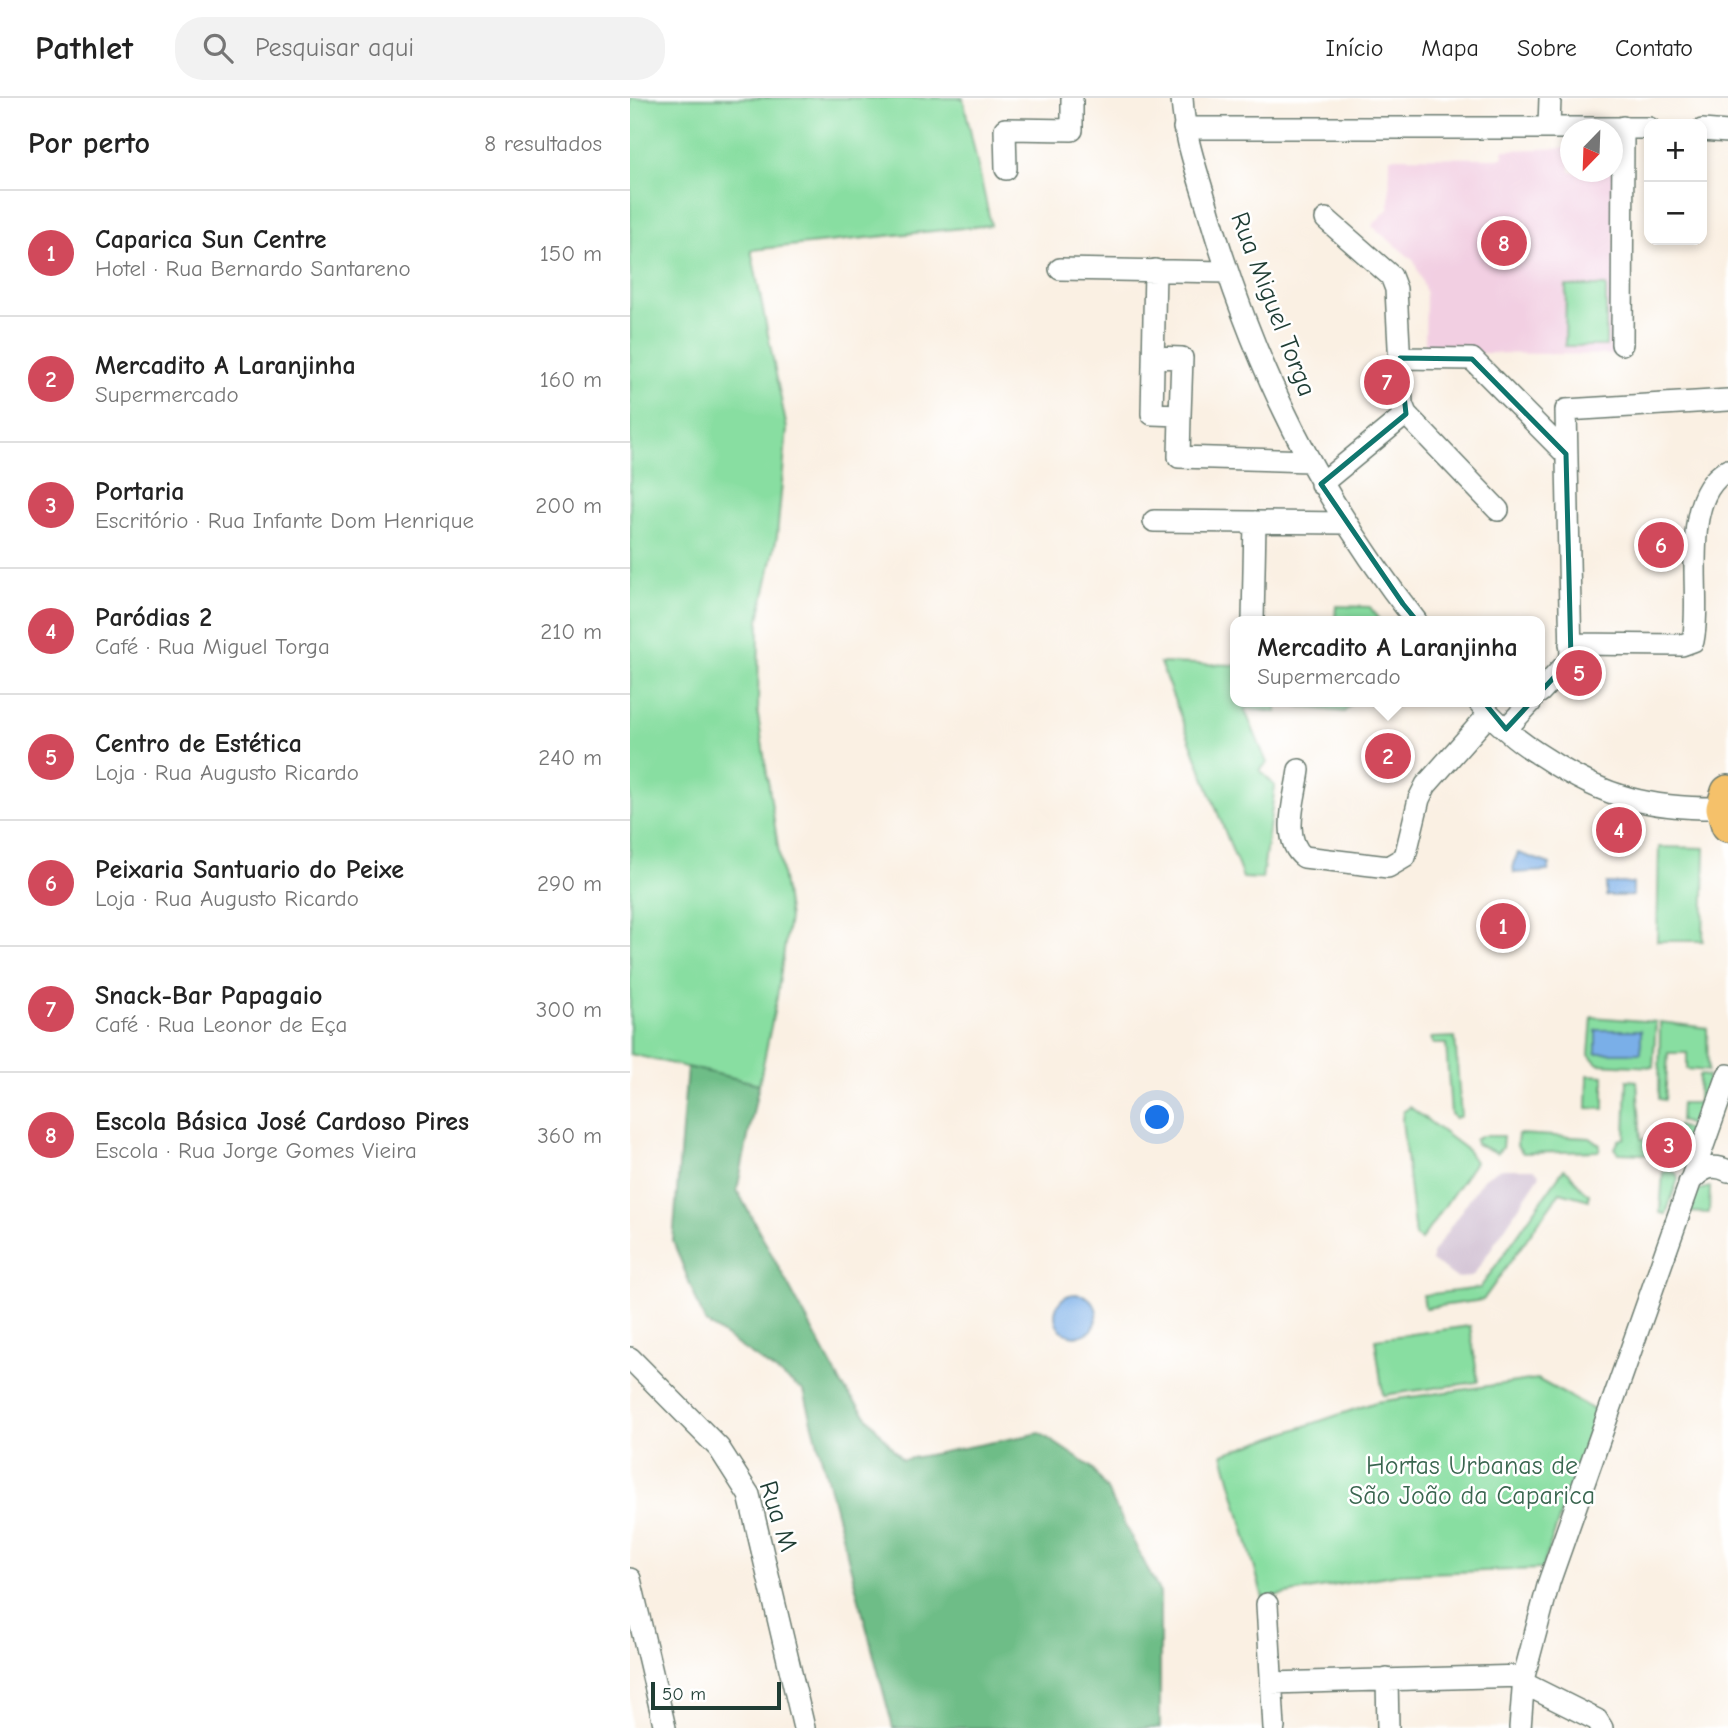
<!DOCTYPE html>
<html lang="pt">
<head>
<meta charset="utf-8">
<style>
	:root { --surface:#fff; --page:#f2f2f2; --text:#222; --muted:#767676; --line:#e0e0e0; --accent:#d1495b }
	body { margin:0; font-family:"Comic Neue",sans-serif; background:var(--page); color:var(--text) }
	.controls { position:absolute; right:21px; top:21px; display:grid; overflow:hidden; border-radius:14px; box-shadow:0 4px 10px #0003 }
	.controls button { width:63px; height:63px; display:grid; place-items:center; padding:0; border:0; border-bottom:2px solid var(--line); background:var(--surface); color:var(--text); font:35px sans-serif }
	.compass { position:absolute; left:930px; top:21px; width:63px; height:63px; border-radius:50%; background:var(--surface); box-shadow:0 4px 10px #0003; rotate:203deg }
	.scale { position:absolute; left:21px; bottom:18px; width:130px; box-sizing:border-box; padding-left:7px; border:4px solid #1f3d34; border-top:0; font-size:19px; line-height:24px; white-space:nowrap; color:#1f3d34; -webkit-text-stroke:5px #fff; paint-order:stroke }
	.you { position:absolute; left:528px; top:1020px; width:24px; height:24px; margin:-18px; border:5px solid #fff; border-radius:50%; background:#1a73e8; box-shadow:0 0 0 10px #1a73e833 }
	.badge { display:grid; place-items:center; width:46px; height:46px; border-radius:50%; background:var(--accent); color:#fff; font-size:23px; font-weight:700 }
	.pin { position:absolute; translate:-50% -50%; border:4px solid #fff; box-shadow:0 2px 7px #0006 }
	.popup { position:absolute; left:600px; top:518px; width:315px; height:91px; box-sizing:border-box; display:grid; place-content:center; border-radius:14px; background:var(--surface); filter:drop-shadow(0 2px 5px #0005); font-size:23px; white-space:nowrap; color:var(--muted) }
	.popup b { font-size:26px; color:var(--text) }
	.popup::after { content:''; position:absolute; left:50%; top:100%; margin-left:-14px; border:14px solid transparent; border-top-color:var(--surface) }
	.list { margin:0; padding:0; list-style:none }
	h2 { display:flex; justify-content:space-between; align-items:center; height:91px; margin:0; padding:0 28px; font-size:30px }
	h2 small { font-size:23px; font-weight:400; color:var(--muted) }
	.list li { display:grid; grid-template-columns:46px 1fr auto; gap:21px; align-items:center; box-sizing:border-box; height:126px; padding:0 28px; border-top:2px solid var(--line) }
	.list b { display:block; font-size:26px; white-space:nowrap }
	.list p { margin:0; font-size:23px; white-space:nowrap; color:var(--muted) }
	.list em { font-size:23px; font-style:normal; color:var(--muted) }
	.icon { flex:none; width:38px; height:38px; fill:none; stroke:currentColor; stroke-width:2; stroke-linecap:round; stroke-linejoin:round }
	.map { position:relative; flex:none; width:1098px; height:1630px; overflow:hidden }
	header { display:flex; align-items:center; gap:42px; box-sizing:border-box; height:98px; padding:0 35px; background:var(--surface); border-bottom:2px solid var(--line) }
	header strong { font-size:33px }
	nav { display:flex; gap:38px; margin-inline-start:auto; font-size:24px }
	.search { width:490px; height:63px; background:var(--page); display:flex; align-items:center; gap:18px; box-sizing:border-box; padding:0 24px; border-radius:28px; color:var(--muted); font-size:26px }
	main { display:flex }
	aside { flex:1; background:var(--surface) }
	.map>svg:first-child { display:block }
</style>
</head>
<body>
<header>
<strong>Pathlet</strong>
<div class="search"><svg class="icon" aria-label="search" viewBox="0 0 24 24"><circle cx="10" cy="10" r="6"/><path d="M15 15l6 6"/></svg>Pesquisar aqui</div>
<nav><a>Início</a><a>Mapa</a><a>Sobre</a><a>Contato</a></nav>
</header>
<main>
<aside>
<h2>Por perto<small>8 resultados</small></h2>
<ul class="list">
<li><span class="badge">1</span><div><b>Caparica Sun Centre</b><p>Hotel · Rua Bernardo Santareno</p></div><em>150 m</em></li>
<li><span class="badge">2</span><div><b>Mercadito A Laranjinha</b><p>Supermercado</p></div><em>160 m</em></li>
<li><span class="badge">3</span><div><b>Portaria</b><p>Escritório · Rua Infante Dom Henrique</p></div><em>200 m</em></li>
<li><span class="badge">4</span><div><b>Paródias 2</b><p>Café · Rua Miguel Torga</p></div><em>210 m</em></li>
<li><span class="badge">5</span><div><b>Centro de Estética</b><p>Loja · Rua Augusto Ricardo</p></div><em>240 m</em></li>
<li><span class="badge">6</span><div><b>Peixaria Santuario do Peixe</b><p>Loja · Rua Augusto Ricardo</p></div><em>290 m</em></li>
<li><span class="badge">7</span><div><b>Snack-Bar Papagaio</b><p>Café · Rua Leonor de Eça</p></div><em>300 m</em></li>
<li><span class="badge">8</span><div><b>Escola Básica José Cardoso Pires</b><p>Escola · Rua Jorge Gomes Vieira</p></div><em>360 m</em></li>
</ul>
</aside>
<div class="map">
<svg width="1098" height="1630" viewBox="0 0 1098 1630">
	<rect width="100%" height="100%" fill="#fff"/>
	<filter id="ink" filterUnits="userSpaceOnUse"><feTurbulence type="fractalNoise" baseFrequency=".0143" numOctaves="2"/><feDisplacementMap in="SourceGraphic" scale="14" xChannelSelector="R" yChannelSelector="G"/><feConvolveMatrix kernelMatrix="1 2 1 2 8 2 1 2 1" color-interpolation-filters="sRGB"/></filter>
	<filter id="wash" filterUnits="userSpaceOnUse"><feTurbulence type="fractalNoise" baseFrequency=".00686" numOctaves="4" result="noise"/><feDisplacementMap in="SourceGraphic" scale="28" xChannelSelector="R" yChannelSelector="G"/><feGaussianBlur stdDeviation="1.57" result="paint"/><feColorMatrix in="noise" values="0 0 0 0 0 0 0 0 0 0 0 0 0 0 0 0 0 1.4 0 .05"/><feComposite in="paint" operator="in"/></filter>
	<g filter="url(#wash)">
		<rect width="100%" height="100%" fill="#faf0e3"/>
		<!-- built -->
		<path fill="#f2cfe2" d="M 985,49 L 984,257 L 795,254 L 796,194 L 784,163 L 742,128 L 759,110 L 760,59 L 873,60 L 873,52 L 940,50 L 940,74 L 982,74 Z"/>
		<!-- industrial -->
		<path fill="#cfbdd0" d="M 869,1071 L 904,1071 L 910,1077 L 844,1176 L 840,1179 L 827,1180 L 802,1163 L 802,1156 L 853,1081 Z"/>
		<!-- green -->
		<path fill="#88dea1" stroke="#548e6a" stroke-width="2" d="M 0,0 L 333,0 L 361,127 L 121,152 L 157,331 L 147,438 L 129,521 L 128,618 L 159,820 L 147,899 L 129,986 L 0,956 Z
			M 936,188 L 976,188 L 976,248 L 935,248 Z
			M 706,508 L 740,509 L 750,523 L 705,523 Z
			M 530,565 L 606,567 L 606,604 L 723,604 L 714,614 L 646,606 L 646,614 L 614,610 L 637,665 L 630,672 L 645,688 L 632,781 L 613,780 Z
			M 1029,749 L 1075,750 L 1073,843 L 1027,843 Z
			M 962,919 L 1026,924 L 1023,969 L 968,966 L 959,957 Z
			M 1030,924 L 1077,930 L 1078,973 L 1057,971 L 1057,955 L 1038,955 L 1035,1002 L 1029,1001 Z
			M 825,939 L 831,1018 L 825,1020 L 821,1016 L 816,946 L 803,946 L 801,940 Z
			M 958,977 L 974,978 L 974,1011 L 957,1010 Z
			M 1069,977 L 1078,978 L 1078,999 L 1066,1029 L 1050,1023 L 1051,1005 L 1068,1005 Z
			M 997,982 L 1007,983 L 1011,1041 L 1031,1043 L 1031,1057 L 989,1055 L 985,1050 L 989,1042 L 995,1040 Z
			M 780,1009 L 837,1052 L 845,1064 L 791,1142 L 785,1138 L 772,1022 L 773,1014 Z
			M 1047,1028 L 1065,1034 L 1059,1050 L 1045,1056 Z
			M 888,1036 L 960,1040 L 970,1047 L 969,1053 L 893,1055 L 887,1048 Z
			M 851,1038 L 873,1038 L 872,1050 L 867,1055 L 846,1046 L 845,1042 Z
			M 934,1071 C 946,1077 946,1090 959,1096 L 959,1102 L 930,1094 L 853,1202 L 795,1210 L 793,1197 L 850,1190 Z
			M 1038,1073 L 1046,1075 L 1048,1081 L 1036,1116 L 1030,1115 L 1033,1074 Z
			M 1080,1089 L 1079,1115 L 1057,1114 L 1067,1092 Z
			M 840,1228 L 848,1284 L 753,1297 L 745,1241 Z
			M 907,1281 L 966,1313 L 912,1471 L 768,1476 L 633,1500 L 593,1356 L 746,1304 Z"/>
		<!-- forest -->
		<path fill="#6ebd87" stroke="#467d5e" stroke-width="2" d="M 57,969 L 129,986 L 107,1092 L 213,1289 L 272,1362 L 410,1335 L 461,1369 L 477,1392 L 530,1495 L 530,1630 L 263,1630 L 174,1293 L 75,1224 L 43,1143 Z"/>
		<!-- water -->
		<path fill="#7aafe8" stroke="#4c768e" stroke-width="2" d="M 888,755 L 920,766 L 918,773 L 884,775 L 883,766 Z
			M 976,785 L 1003,785 L 1003,798 L 976,798 Z
			M 966,932 L 1011,932 L 1011,955 L 966,955 Z
			M425 1217a21 21 0 1 1 42 0a21 21 0 1 1-42 0Z"/>
	</g>
	<g filter="url(#ink)">
		<g fill="none" stroke-linecap="round" stroke-linejoin="round">
			<defs>
				<path id="street" d="M 552,0 C 554,41 569,79 580,118 C 626,273 687,396 786,523
					M 919,29 L 920,0
					M 554,30 L 1019,30
					M 1072,32 L 1098,34
					M 376,71 L 375,31 L 442,32 L 442,0
					M 430,171 L 597,174
					M 992,246 L 993,29
					M 524,259 L 552,260 L 550,317 L 522,316 L 525,172
					M 770,260 L 842,261 L 936,356
					M 776,316 L 868,412
					M 550,317 L 549,359 L 679,363
					M 691,386 L 776,316 L 772,306 L 766,191 L 761,178 L 696,121
					M 524,423 L 716,425
					M 623,523 L 625,424
					M 940,546 L 1052,547 L 1063,543 C 1073,495 1047,399 1098,372
					M 910,594 L 941,561 L 936,312 L 1098,302
					M 849,604 C 867,626 890,645 915,660 C 975,700 1021,711 1093,710
					M 876,631 L 901,604
					M 669,672 C 666,698 650,741 674,759 L 758,769 L 775,759 L 789,701 L 796,687 L 859,616
					M 1059,1085 C 1070,1072 1081,1064 1098,1073
					M 0,1260 L 89,1350 L 119,1397 L 174,1630
					M 0,1481 L 35,1630
					M 637,1506 L 644,1630
					M 757,1581 L 758,1630
					M 641,1585 L 894,1578
					M 893,1585 L 967,1622 L 972,1630
					M 890,1630 L 894,1578 L 919,1484 L 1098,977"/>
				<path id="primary" d="M 1098,694 L 1093,710 L 1098,727"/>
			</defs>
			<!-- street casing -->
			<use href="#street" stroke="#6c7c71" stroke-width="24"/>
			<!-- primary casing -->
			<use href="#primary" stroke="#6c7c71" stroke-width="36"/>
			<!-- street -->
			<use href="#street" stroke="#fff" stroke-width="21"/>
			<!-- primary -->
			<use href="#primary" stroke="#f5c16b" stroke-width="33"/>
		</g>
	</g>
	<!-- marked area -->
	<path fill="none" stroke="#0f766e" stroke-width="5" stroke-linejoin="round" d="M 770,260 L 842,261 L 936,356 L 941,561 L 876,631 L 773,506 L 691,386 L 776,316 Z"/>
	<g text-anchor="middle" stroke-width="5" stroke-linejoin="round" paint-order="stroke">
		<!-- street labels -->
		<g font-size="26" fill="#1f3d34" stroke="#fff">
			<text transform="translate(644 206) rotate(69)" y="9">Rua Miguel Torga</text>
			<text transform="translate(149 1418) rotate(72)" y="9">Rua M</text>
		</g>
		<!-- park labels -->
		<g font-size="26" fill="#39654f" stroke="#fff">
			<text x="842" y="1376">Hortas Urbanas de<tspan x="842" dy="30">São João da Caparica</tspan></text>
		</g>
	</g>
</svg>
<div class="controls">
<button>+</button>
<button>−</button>
</div>
<svg class="compass" viewBox="-18 -18 36 36"><path d="M0-13l5 13h-10z" fill="#e53935"/><path d="M0 13l5-13h-10z" fill="#767676"/></svg>
<div class="scale">50 m</div>
<div class="you"></div>
<div class="pin badge" style="left:873px;top:828px">1</div>
<div class="pin badge" style="left:758px;top:658px">2</div>
<div class="popup"><b>Mercadito A Laranjinha</b>Supermercado</div>
<div class="pin badge" style="left:1039px;top:1047px">3</div>
<div class="pin badge" style="left:989px;top:732px">4</div>
<div class="pin badge" style="left:949px;top:575px">5</div>
<div class="pin badge" style="left:1031px;top:447px">6</div>
<div class="pin badge" style="left:757px;top:284px">7</div>
<div class="pin badge" style="left:874px;top:145px">8</div>
</div>
</main>
</body>
</html>
